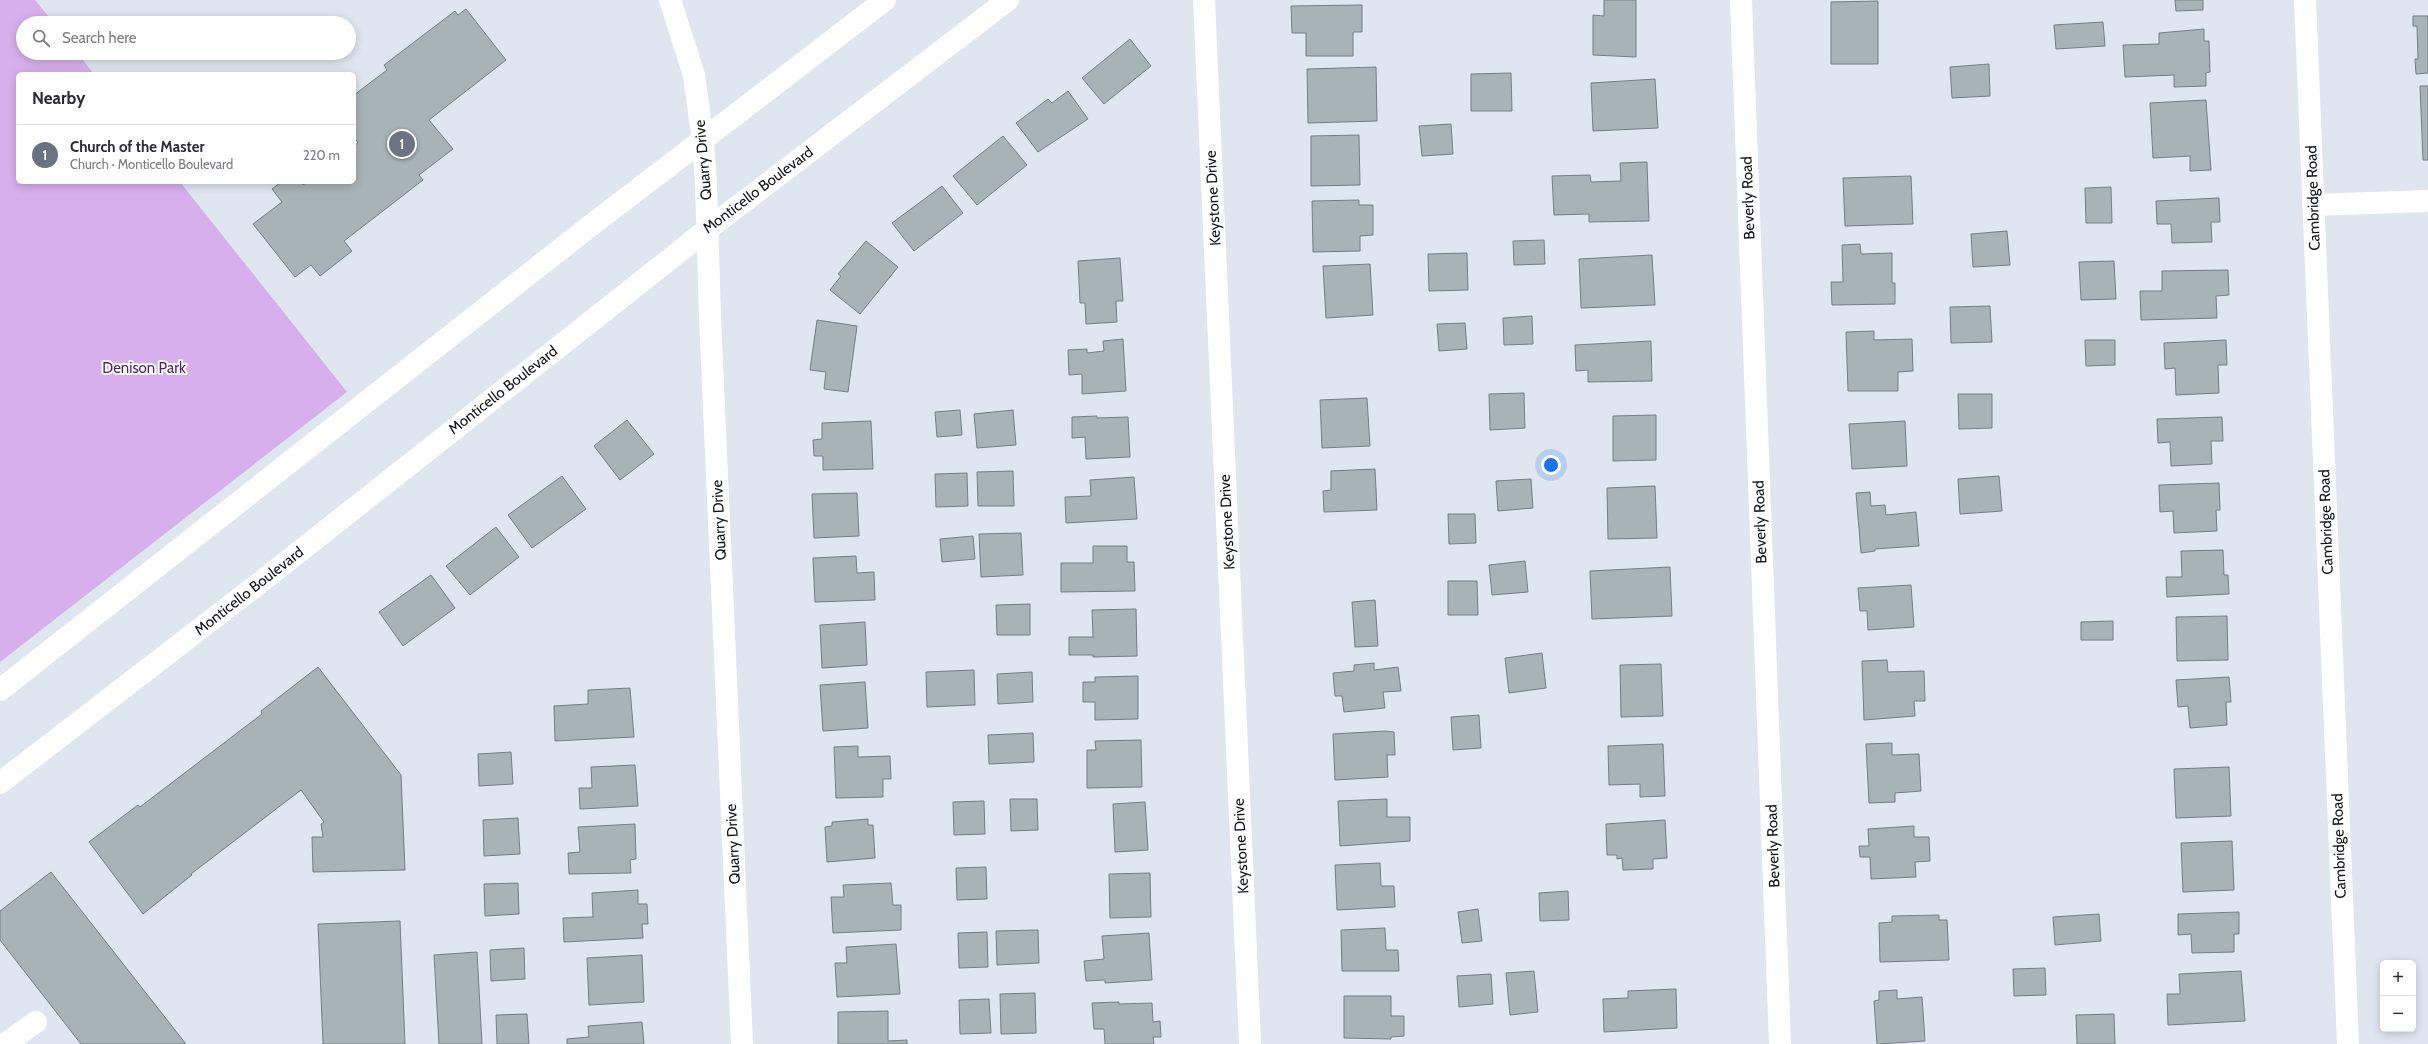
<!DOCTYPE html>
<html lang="en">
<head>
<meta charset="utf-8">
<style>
	:root { --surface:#fff; --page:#f7f7f7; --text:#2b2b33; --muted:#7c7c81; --line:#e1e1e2; --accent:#7c3aed }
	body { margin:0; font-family:Cabin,sans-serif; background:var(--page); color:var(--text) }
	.controls { position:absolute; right:12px; bottom:12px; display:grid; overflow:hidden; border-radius:6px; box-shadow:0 2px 10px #0003 }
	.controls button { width:36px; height:36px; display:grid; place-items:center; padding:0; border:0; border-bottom:1px solid var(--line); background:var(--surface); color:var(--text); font:20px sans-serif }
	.you { position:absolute; left:1551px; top:465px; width:14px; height:14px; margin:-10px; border:3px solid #fff; border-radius:50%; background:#1a73e8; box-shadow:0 0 0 6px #1a73e833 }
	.badge { display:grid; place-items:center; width:26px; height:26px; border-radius:50%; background:var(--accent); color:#fff; font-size:13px; font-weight:700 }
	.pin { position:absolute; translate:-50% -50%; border:2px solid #fff; box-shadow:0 1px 4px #0006 }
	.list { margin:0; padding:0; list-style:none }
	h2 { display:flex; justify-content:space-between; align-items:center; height:52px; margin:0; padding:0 16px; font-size:17px }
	h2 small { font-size:13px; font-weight:400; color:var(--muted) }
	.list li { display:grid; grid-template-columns:26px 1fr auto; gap:12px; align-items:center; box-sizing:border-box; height:60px; padding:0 16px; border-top:1px solid var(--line) }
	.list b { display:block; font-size:15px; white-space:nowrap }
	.list p { margin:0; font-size:13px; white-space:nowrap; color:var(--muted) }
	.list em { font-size:13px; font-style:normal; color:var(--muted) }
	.icon { flex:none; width:22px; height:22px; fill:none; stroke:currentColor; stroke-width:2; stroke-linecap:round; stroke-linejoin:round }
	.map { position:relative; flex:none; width:2428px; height:1044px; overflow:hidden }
	.search { position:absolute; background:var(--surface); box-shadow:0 2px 10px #0003; left:16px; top:16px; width:340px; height:44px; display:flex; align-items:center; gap:10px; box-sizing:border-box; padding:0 14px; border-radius:22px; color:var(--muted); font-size:15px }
	.panel { position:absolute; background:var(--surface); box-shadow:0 2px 10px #0003; left:16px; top:72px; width:340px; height:112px; border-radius:6px }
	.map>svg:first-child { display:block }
</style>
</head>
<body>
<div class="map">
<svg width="2428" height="1044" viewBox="0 0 2428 1044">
	<rect width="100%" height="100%" fill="#dfe6f0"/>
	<!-- green -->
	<path fill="#d7afec" d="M 0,0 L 35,0 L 54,23 L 23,23 L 23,53 L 77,53 L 94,74 L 18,74 L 18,182 L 180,182 L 347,392 L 0,662 Z"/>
	<!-- building -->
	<path fill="#a7b3b7" stroke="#737f83" d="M 1604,0 L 1636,0 L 1636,57 L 1593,55 L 1593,15 L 1604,16 Z
		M 2175,0 L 2203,0 L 2203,10 L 2176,11 Z
		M 1878,1 L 1878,64 L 1831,64 L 1831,2 Z
		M 1362,5 L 1362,32 L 1353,32 L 1353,56 L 1306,56 L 1306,33 L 1292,33 L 1291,6 Z
		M 466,9 L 506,60 L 429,120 L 453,149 L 419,175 L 423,180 L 344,241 L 352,251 L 320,276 L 311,265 L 295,277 L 253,224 L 282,202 L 272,189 L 281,182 L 300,182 L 303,185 L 307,182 L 354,182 L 354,146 L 358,143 L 354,137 L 354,95 L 387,70 L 384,65 L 455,11 L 458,15 Z
		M 2413,16 L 2428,16 L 2428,73 L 2416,74 L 2415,59 L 2418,59 L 2417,26 L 2413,26 Z
		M 2103,22 L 2105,46 L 2056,49 L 2054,25 Z
		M 2204,29 L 2204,41 L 2209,41 L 2210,72 L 2206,73 L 2206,86 L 2174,87 L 2174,75 L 2125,77 L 2123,45 L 2159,44 L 2159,33 Z
		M 1130,39 L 1151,66 L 1104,104 L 1082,78 Z
		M 1989,64 L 1990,96 L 1952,98 L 1950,67 Z
		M 1376,67 L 1377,121 L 1308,123 L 1307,69 Z
		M 1511,73 L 1512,111 L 1471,111 L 1471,74 Z
		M 1655,79 L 1658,128 L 1593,131 L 1591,83 Z
		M 2420,86 L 2428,86 L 2428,160 L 2423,160 Z
		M 1068,91 L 1088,119 L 1038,152 L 1016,123 L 1048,99 L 1052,103 Z
		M 2206,100 L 2211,170 L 2190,171 L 2190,156 L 2153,158 L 2150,103 Z
		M 1451,124 L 1453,154 L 1422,156 L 1419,126 Z
		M 1359,135 L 1360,185 L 1311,186 L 1311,136 Z
		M 1003,136 L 1027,165 L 977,205 L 953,176 Z
		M 1647,162 L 1649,221 L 1589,222 L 1589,214 L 1554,215 L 1552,176 L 1590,175 L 1591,182 L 1621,181 L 1620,163 Z
		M 1911,176 L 1913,224 L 1845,226 L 1843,178 Z
		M 942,186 L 963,213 L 914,251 L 892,223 Z
		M 2111,187 L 2112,223 L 2086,223 L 2085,188 Z
		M 2219,198 L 2220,222 L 2211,222 L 2212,242 L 2172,243 L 2171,224 L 2157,224 L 2156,201 Z
		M 1359,200 L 1359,205 L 1373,205 L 1373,235 L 1360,236 L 1360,251 L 1313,252 L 1312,201 Z
		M 2007,231 L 2010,265 L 1973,267 L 1971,234 Z
		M 1544,240 L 1545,264 L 1514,265 L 1513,241 Z
		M 866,241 L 898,267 L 860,314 L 830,290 L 841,276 L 838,274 Z
		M 1860,244 L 1861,254 L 1892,253 L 1892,283 L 1895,283 L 1895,304 L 1832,305 L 1831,282 L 1843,282 L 1842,245 Z
		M 1467,253 L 1468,290 L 1429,291 L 1428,254 Z
		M 1652,255 L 1655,305 L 1581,308 L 1579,259 Z
		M 1120,258 L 1123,301 L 1116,301 L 1117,322 L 1086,324 L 1085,303 L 1080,303 L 1078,261 Z
		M 2114,261 L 2116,299 L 2081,300 L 2079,262 Z
		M 1370,264 L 1373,315 L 1326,318 L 1323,266 Z
		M 2228,270 L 2229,295 L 2216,296 L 2217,318 L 2141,320 L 2140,291 L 2162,291 L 2162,271 Z
		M 1990,306 L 1992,342 L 1951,343 L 1950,307 Z
		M 1532,316 L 1533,344 L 1504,345 L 1503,318 Z
		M 817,320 L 857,326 L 848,392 L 824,389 L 826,372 L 810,370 Z
		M 1465,323 L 1467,349 L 1439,351 L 1437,324 Z
		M 1874,331 L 1874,340 L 1912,339 L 1913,371 L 1898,372 L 1898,391 L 1848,391 L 1846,332 Z
		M 1123,339 L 1126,391 L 1082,394 L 1082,374 L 1069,375 L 1068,350 L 1087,349 L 1087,353 L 1104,351 L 1103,341 Z
		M 2085,340 L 2115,340 L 2115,365 L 2086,366 Z
		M 2226,340 L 2227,365 L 2218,365 L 2219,393 L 2176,395 L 2175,368 L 2165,369 L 2164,343 Z
		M 1651,341 L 1652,381 L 1588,382 L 1588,370 L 1576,371 L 1575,345 Z
		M 1524,393 L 1525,428 L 1490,430 L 1489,394 Z
		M 1958,394 L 1992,394 L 1992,428 L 1959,429 Z
		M 1367,398 L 1370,446 L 1322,448 L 1320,400 Z
		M 960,410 L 962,435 L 937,437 L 935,412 Z
		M 1013,410 L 1016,445 L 977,448 L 974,414 Z
		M 1656,415 L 1656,460 L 1613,461 L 1613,416 Z
		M 1097,416 L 1097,418 L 1128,417 L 1130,457 L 1086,459 L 1085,437 L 1072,438 L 1072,417 Z
		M 2222,417 L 2223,441 L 2211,441 L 2212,464 L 2171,466 L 2170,442 L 2158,443 L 2157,419 Z
		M 627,420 L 654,454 L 620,480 L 594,446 Z
		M 871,421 L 873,469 L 823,470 L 823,456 L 814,456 L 813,440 L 822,439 L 822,423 Z
		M 1905,421 L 1907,466 L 1852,469 L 1849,424 Z
		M 1375,469 L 1377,510 L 1324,512 L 1323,491 L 1331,490 L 1331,471 Z
		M 1013,471 L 1014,506 L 978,506 L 977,472 Z
		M 967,473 L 968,506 L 936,507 L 935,474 Z
		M 562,476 L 586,509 L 532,548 L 508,515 Z
		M 1999,476 L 2002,511 L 1960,514 L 1958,479 Z
		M 1134,477 L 1137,519 L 1066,523 L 1065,497 L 1091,496 L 1090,480 Z
		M 1531,479 L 1533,508 L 1498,511 L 1496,481 Z
		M 2219,483 L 2220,510 L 2216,510 L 2217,531 L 2174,533 L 2173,511 L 2160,512 L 2159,485 Z
		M 1655,486 L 1657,538 L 1608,539 L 1607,488 Z
		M 1870,492 L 1871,506 L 1885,505 L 1886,515 L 1916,512 L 1919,546 L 1875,549 L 1875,551 L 1861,553 L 1856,493 Z
		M 857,493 L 859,536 L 814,538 L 812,494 Z
		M 1448,514 L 1475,514 L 1476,543 L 1449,544 Z
		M 496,527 L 519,557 L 470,595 L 446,566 Z
		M 1021,533 L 1023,575 L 981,577 L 979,534 Z
		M 973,536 L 975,559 L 942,562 L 940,539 Z
		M 1093,546 L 1127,546 L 1127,562 L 1134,562 L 1135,591 L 1061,592 L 1061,563 L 1093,563 Z
		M 2223,550 L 2224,575 L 2228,575 L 2229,594 L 2167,597 L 2166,577 L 2182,577 L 2181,551 Z
		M 856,556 L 857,573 L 874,572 L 875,600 L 815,602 L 813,558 Z
		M 1525,561 L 1528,592 L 1492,595 L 1489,565 Z
		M 1670,567 L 1672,616 L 1592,619 L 1590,571 Z
		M 431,575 L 455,608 L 403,646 L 379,612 Z
		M 1448,581 L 1477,581 L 1478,615 L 1448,615 Z
		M 1911,585 L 1914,627 L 1868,630 L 1867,611 L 1860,611 L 1858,588 Z
		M 1375,600 L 1378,646 L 1355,647 L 1352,602 Z
		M 1030,604 L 1030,635 L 997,635 L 996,605 Z
		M 1136,609 L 1137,656 L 1093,657 L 1093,655 L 1069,655 L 1069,637 L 1093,637 L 1092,610 Z
		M 2227,616 L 2228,660 L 2177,661 L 2176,617 Z
		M 2113,621 L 2113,640 L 2081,640 L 2081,622 Z
		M 865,622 L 867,665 L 822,668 L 820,625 Z
		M 1542,653 L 1546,688 L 1509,693 L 1505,658 Z
		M 1887,660 L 1888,672 L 1924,671 L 1925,701 L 1914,701 L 1915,716 L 1864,720 L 1862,661 Z
		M 1374,663 L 1374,670 L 1398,667 L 1401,691 L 1383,692 L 1385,708 L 1344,712 L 1342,696 L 1335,696 L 1333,673 L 1354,671 L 1354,665 Z
		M 1661,664 L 1663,716 L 1621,717 L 1620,665 Z
		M 318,667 L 401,775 L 405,870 L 313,872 L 312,837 L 323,837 L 321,824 L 324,822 L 301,790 L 191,874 L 192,875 L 143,914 L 89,842 L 138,805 L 140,807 L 262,714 L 261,711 Z
		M 974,670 L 975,705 L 927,707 L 926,672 Z
		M 1032,672 L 1033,702 L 998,704 L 997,674 Z
		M 1138,676 L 1138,719 L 1095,720 L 1095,702 L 1083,702 L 1083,682 L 1095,682 L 1095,677 Z
		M 2229,677 L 2231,702 L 2226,702 L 2227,725 L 2190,728 L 2188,706 L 2178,707 L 2176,680 Z
		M 865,682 L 868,728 L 823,731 L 820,685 Z
		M 630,688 L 634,737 L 555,741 L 554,706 L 588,704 L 588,690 Z
		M 1479,715 L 1481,748 L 1453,750 L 1451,717 Z
		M 1385,731 L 1394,732 L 1395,755 L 1387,755 L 1388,777 L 1335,780 L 1333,734 Z
		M 1033,733 L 1034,762 L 989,764 L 988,735 Z
		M 1141,740 L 1142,787 L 1087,788 L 1087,750 L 1096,750 L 1095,741 Z
		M 1892,743 L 1892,755 L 1919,754 L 1921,791 L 1895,793 L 1895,802 L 1869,803 L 1866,744 Z
		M 1663,744 L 1665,796 L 1640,797 L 1640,784 L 1609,785 L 1608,746 Z
		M 858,746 L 858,757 L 890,756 L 891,779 L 883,779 L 883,797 L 836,798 L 834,747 Z
		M 511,752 L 513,784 L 479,786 L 478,754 Z
		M 635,765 L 638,806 L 580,809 L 579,788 L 592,788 L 591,767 Z
		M 2229,767 L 2231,816 L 2176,818 L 2174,769 Z
		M 1010,799 L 1037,799 L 1038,830 L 1011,831 Z
		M 1387,799 L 1387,817 L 1410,817 L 1410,841 L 1340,846 L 1338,801 Z
		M 984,801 L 985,834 L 954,835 L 953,802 Z
		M 1145,802 L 1148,850 L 1115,852 L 1113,804 Z
		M 518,818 L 520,854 L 484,856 L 483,820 Z
		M 868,819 L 868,825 L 873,825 L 875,858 L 827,862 L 825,827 L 832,826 L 832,822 Z
		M 1665,820 L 1667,858 L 1653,859 L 1653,869 L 1623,870 L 1622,858 L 1617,859 L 1617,855 L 1607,855 L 1606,824 Z
		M 635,824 L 636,859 L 630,860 L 631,873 L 569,874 L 568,853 L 580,852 L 578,827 Z
		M 1914,826 L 1914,837 L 1929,837 L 1930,861 L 1915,862 L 1916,877 L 1871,879 L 1870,857 L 1860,857 L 1859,846 L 1869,846 L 1868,829 Z
		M 2232,841 L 2234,890 L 2183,892 L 2181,843 Z
		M 1380,863 L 1381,886 L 1394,886 L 1395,907 L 1337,910 L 1335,865 Z
		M 986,867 L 987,899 L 957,900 L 956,868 Z
		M 51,872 L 186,1044 L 81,1044 L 0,940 L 0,911 Z
		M 1150,873 L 1151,917 L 1110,918 L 1109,874 Z
		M 518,883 L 519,914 L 485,916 L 484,884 Z
		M 891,883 L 893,905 L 901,905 L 901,930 L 833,933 L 831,897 L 844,897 L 843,885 Z
		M 638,890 L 638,904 L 647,904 L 648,924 L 642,924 L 643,938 L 564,942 L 563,918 L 593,917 L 592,893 Z
		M 1568,891 L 1569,920 L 1540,921 L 1539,893 Z
		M 1478,909 L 1482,941 L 1462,943 L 1458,912 Z
		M 2239,912 L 2239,934 L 2234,934 L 2234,952 L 2192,953 L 2191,934 L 2178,935 L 2178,914 Z
		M 2099,914 L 2101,941 L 2055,945 L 2053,917 Z
		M 1939,915 L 1939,920 L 1947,920 L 1949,960 L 1880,962 L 1879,923 L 1892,922 L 1892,916 Z
		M 400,921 L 405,1044 L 323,1044 L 318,924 Z
		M 1385,928 L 1386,950 L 1398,950 L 1399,971 L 1342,971 L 1341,930 Z
		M 1038,930 L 1039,963 L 997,965 L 996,931 Z
		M 987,932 L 988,967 L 959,968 L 958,933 Z
		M 1149,933 L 1152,980 L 1105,983 L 1105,980 L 1086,981 L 1084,961 L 1104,959 L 1102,936 Z
		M 896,944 L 900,994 L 837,997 L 835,963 L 847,963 L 846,947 Z
		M 524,948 L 525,979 L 491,981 L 490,950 Z
		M 477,952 L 482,1044 L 439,1044 L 434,955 Z
		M 642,955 L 644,1002 L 589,1005 L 587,958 Z
		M 2045,968 L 2046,995 L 2014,996 L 2013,969 Z
		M 1534,971 L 1538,1012 L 1510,1015 L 1506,973 Z
		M 2241,971 L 2245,1021 L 2168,1025 L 2167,994 L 2180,994 L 2179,974 Z
		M 1491,974 L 1493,1004 L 1459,1007 L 1457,976 Z
		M 1676,989 L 1677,1028 L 1604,1032 L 1603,999 L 1628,998 L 1628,991 Z
		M 1897,990 L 1897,999 L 1922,997 L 1925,1041 L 1877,1044 L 1874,1001 L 1879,1000 L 1879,991 Z
		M 1035,993 L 1036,1033 L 1001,1034 L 1000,994 Z
		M 1344,996 L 1391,996 L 1391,1016 L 1404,1016 L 1404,1036 L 1391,1037 L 1391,1039 L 1344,1038 Z
		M 989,999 L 991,1033 L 960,1034 L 959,1000 Z
		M 1119,1002 L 1119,1004 L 1152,1003 L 1153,1022 L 1160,1021 L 1161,1037 L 1153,1037 L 1154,1044 L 1105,1044 L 1104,1029 L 1094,1029 L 1092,1003 Z
		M 888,1011 L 888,1041 L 907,1040 L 907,1044 L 838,1044 L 838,1012 Z
		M 527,1014 L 529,1044 L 497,1044 L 496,1015 Z
		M 2114,1014 L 2115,1044 L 2077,1044 L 2076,1015 Z
		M 642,1022 L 644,1044 L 567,1044 L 567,1039 L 589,1037 L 588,1026 Z"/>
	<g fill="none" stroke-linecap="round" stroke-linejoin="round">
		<!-- minor -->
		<path stroke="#fff" stroke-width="22" d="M 670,0 L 694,75 L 703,141 L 706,184 L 710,316 L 742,1044
			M 1204,0 L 1250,1044
			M 1741,0 L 1780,1044
			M 2305,0 L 2348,1044
			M 2313,205 L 2428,201
			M 5,1044 L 36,1022"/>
		<!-- major -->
		<path stroke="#fff" stroke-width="22" d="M 0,690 L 585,230 L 885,0
			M 0,783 L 271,574 L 708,229 L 1008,0"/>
	</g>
	<g text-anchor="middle" stroke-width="4" stroke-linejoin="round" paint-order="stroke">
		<!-- street labels -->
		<g font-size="15" fill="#101316" stroke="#fff">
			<text transform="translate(703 160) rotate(-95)" y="5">Quarry Drive</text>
			<text transform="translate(758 190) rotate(-37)" y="5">Monticello Boulevard</text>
			<text transform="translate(1213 198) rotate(-93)" y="5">Keystone Drive</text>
			<text transform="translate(1748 198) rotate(-92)" y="5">Beverly Road</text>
			<text transform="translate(2313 198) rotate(-92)" y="5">Cambridge Road</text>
			<text transform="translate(503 390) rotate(-38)" y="5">Monticello Boulevard</text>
			<text transform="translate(719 520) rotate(-93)" y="5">Quarry Drive</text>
			<text transform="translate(1227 522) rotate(-93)" y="5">Keystone Drive</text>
			<text transform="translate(1760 522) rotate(-92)" y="5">Beverly Road</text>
			<text transform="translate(2326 522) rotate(-92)" y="5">Cambridge Road</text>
			<text transform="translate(249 591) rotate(-38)" y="5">Monticello Boulevard</text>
			<text transform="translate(733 844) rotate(-93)" y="5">Quarry Drive</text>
			<text transform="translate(1241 846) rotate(-93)" y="5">Keystone Drive</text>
			<text transform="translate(1773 846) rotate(-92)" y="5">Beverly Road</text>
			<text transform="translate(2339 846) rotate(-92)" y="5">Cambridge Road</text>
		</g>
		<!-- park labels -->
		<g font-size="15" fill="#561d6d" stroke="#fff">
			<text x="144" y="373">Denison Park</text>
		</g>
	</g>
</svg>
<div class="controls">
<button>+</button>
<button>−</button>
</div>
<div class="you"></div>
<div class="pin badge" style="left:402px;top:144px;background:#6b7280">1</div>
<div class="search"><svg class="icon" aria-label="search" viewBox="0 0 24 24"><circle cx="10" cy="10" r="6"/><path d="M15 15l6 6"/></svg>Search here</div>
<section class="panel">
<h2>Nearby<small></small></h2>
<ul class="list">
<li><span class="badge" style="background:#6b7280">1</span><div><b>Church of the Master</b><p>Church · Monticello Boulevard</p></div><em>220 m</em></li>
</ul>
</section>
</div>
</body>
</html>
